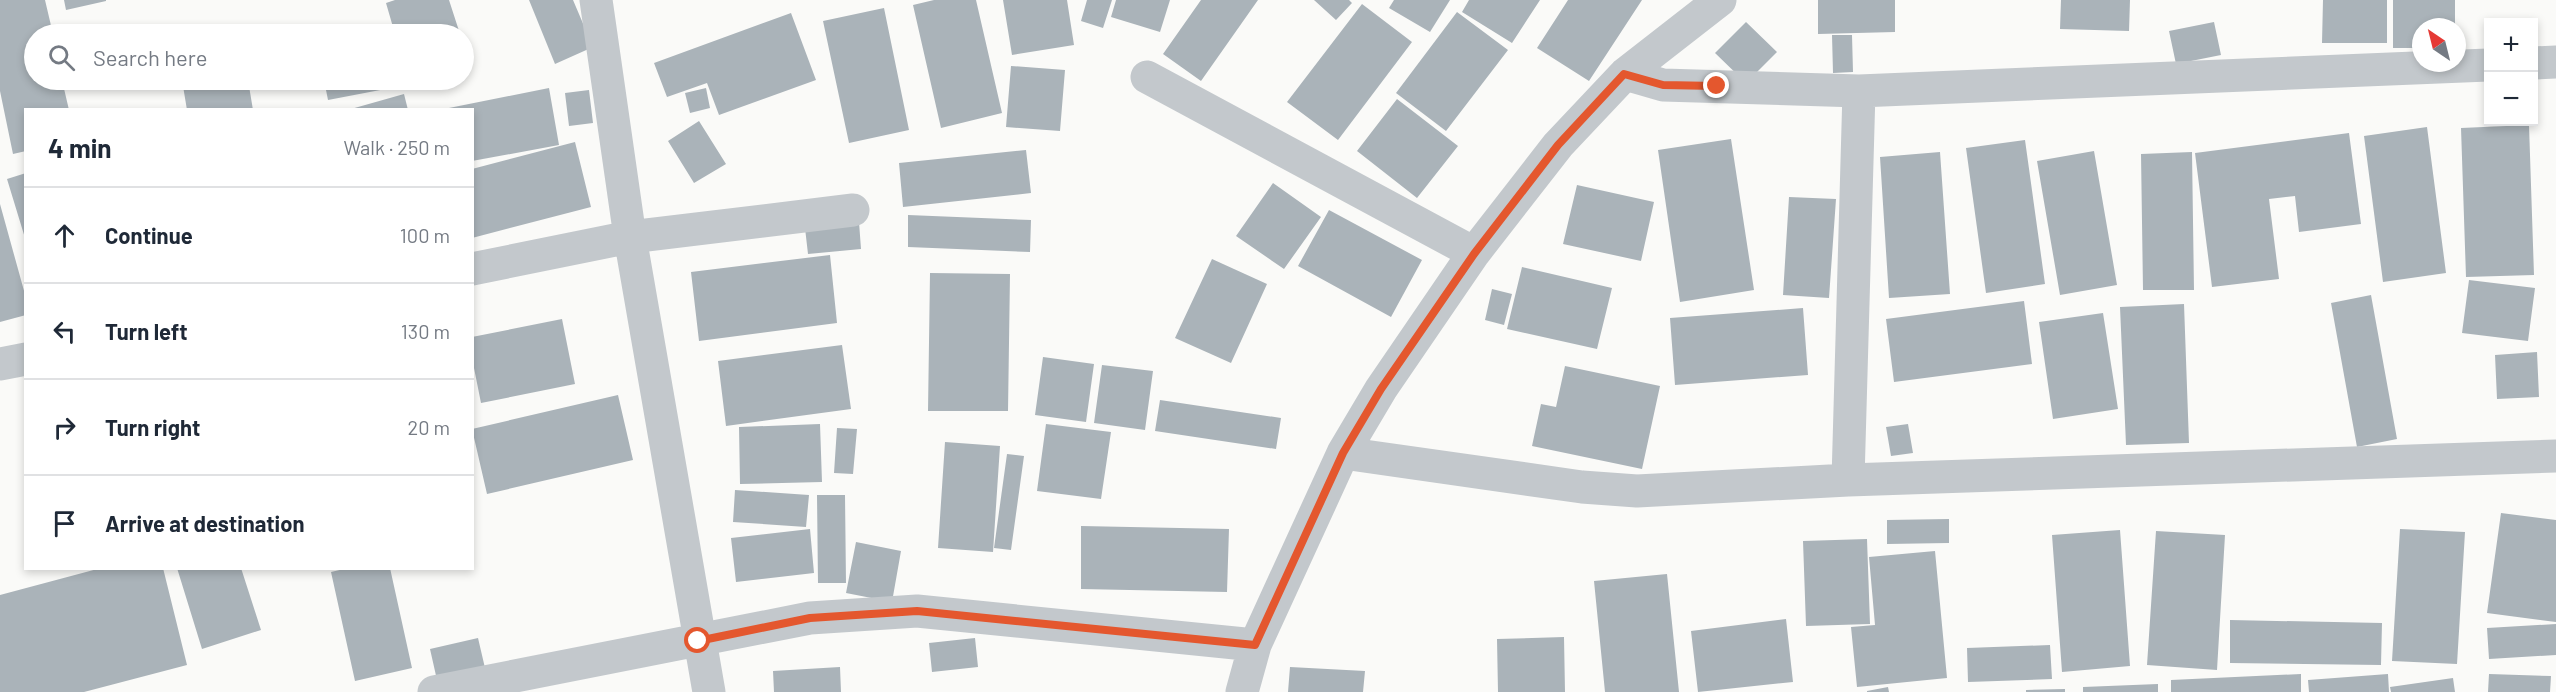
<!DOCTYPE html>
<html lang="en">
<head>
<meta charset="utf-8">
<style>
	:root { --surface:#fff; --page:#f2f2f3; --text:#1f2937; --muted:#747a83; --line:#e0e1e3 }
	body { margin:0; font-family:Barlow,sans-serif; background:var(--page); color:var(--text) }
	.controls { position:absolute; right:18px; top:18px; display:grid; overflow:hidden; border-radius:0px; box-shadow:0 3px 9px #0003 }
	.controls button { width:54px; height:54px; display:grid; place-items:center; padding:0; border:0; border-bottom:2px solid var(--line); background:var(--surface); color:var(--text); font:30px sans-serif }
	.compass { position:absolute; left:2412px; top:18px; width:54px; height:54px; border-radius:50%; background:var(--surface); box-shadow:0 3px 9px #0003; rotate:325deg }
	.stop { position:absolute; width:18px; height:18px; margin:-14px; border:4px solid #e4572e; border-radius:50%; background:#fff }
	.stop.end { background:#e4572e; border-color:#fff; box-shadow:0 2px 6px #0008 }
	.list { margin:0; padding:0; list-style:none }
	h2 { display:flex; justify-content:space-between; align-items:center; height:78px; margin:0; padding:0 24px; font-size:26px }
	h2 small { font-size:20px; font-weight:400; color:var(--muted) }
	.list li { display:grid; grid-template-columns:39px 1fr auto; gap:18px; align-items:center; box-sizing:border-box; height:96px; padding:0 24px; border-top:2px solid var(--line) }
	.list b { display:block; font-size:22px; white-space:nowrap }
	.list em { font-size:20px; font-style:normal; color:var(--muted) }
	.icon { flex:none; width:33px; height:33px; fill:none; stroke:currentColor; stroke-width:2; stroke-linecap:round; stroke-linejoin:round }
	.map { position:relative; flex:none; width:2556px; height:692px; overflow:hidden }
	.search { position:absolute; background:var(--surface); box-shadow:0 3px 9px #0003; left:24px; top:24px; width:450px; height:66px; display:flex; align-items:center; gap:15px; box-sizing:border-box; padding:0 21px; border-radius:33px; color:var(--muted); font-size:22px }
	.panel { position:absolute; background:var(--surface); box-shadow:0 3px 9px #0003; left:24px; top:108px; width:450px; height:462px; border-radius:0px }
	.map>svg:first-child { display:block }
</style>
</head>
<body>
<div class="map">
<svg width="2556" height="692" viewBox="0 0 2556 692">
	<rect width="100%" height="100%" fill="#fafaf8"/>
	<!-- building -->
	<path fill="#aab3b9" d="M 0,0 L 45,0 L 53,34 L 34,34 L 34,80 L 62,80 L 69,110 L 26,110 L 26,151 L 13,154 L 0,91 Z
		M 64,0 L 106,0 L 106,1 L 66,10 Z
		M 395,0 L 449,0 L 460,34 L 395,34 L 386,3 Z
		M 529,0 L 573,0 L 593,47 L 555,64 Z
		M 934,0 L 976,0 L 1002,113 L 941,128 L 913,5 Z
		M 1003,0 L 1067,0 L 1074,45 L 1012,55 Z
		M 1087,0 L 1112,0 L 1103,28 L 1081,21 Z
		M 1116,0 L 1170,0 L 1160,32 L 1111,17 Z
		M 1201,0 L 1258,0 L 1201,81 L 1163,54 Z
		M 1314,0 L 1349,0 L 1352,3 L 1336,20 Z
		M 1394,0 L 1450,0 L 1430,32 L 1389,8 Z
		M 1469,0 L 1540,0 L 1512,43 L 1462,12 Z
		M 1568,0 L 1642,0 L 1589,81 L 1537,48 Z
		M 1818,0 L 1895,0 L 1895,32 L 1818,34 Z
		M 2061,0 L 2130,0 L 2129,31 L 2060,29 Z
		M 2323,0 L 2387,0 L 2387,43 L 2322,43 Z
		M 2393,0 L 2455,0 L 2455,27 L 2421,27 L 2421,48 L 2393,48 Z
		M 1362,4 L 1412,42 L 1338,140 L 1287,102 Z
		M 884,8 L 909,130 L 849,143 L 823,21 Z
		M 1457,12 L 1508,50 L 1446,131 L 1396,93 Z
		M 791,13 L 816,80 L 719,115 L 707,83 L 667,97 L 654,63 Z
		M 1746,22 L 1777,52 L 1746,83 L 1715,53 Z
		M 2214,22 L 2221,55 L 2176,64 L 2169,31 Z
		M 240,30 L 241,34 L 218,34 L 218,33 Z
		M 1832,35 L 1852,35 L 1853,72 L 1833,73 Z
		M 1011,66 L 1065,70 L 1060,131 L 1006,127 Z
		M 182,80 L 248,80 L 253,110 L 187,110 Z
		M 324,80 L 395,80 L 396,87 L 328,100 Z
		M 549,88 L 559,145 L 472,161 L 472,110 L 439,110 Z
		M 706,88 L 710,108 L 690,113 L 685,93 Z
		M 589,90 L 593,123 L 569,126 L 565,93 Z
		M 404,94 L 408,110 L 351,110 L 351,109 Z
		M 1397,99 L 1458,146 L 1417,198 L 1357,151 Z
		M 699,121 L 726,164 L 694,183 L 668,141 Z
		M 2529,125 L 2534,275 L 2466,277 L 2461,128 Z
		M 2427,127 L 2446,273 L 2383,282 L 2364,136 Z
		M 2349,133 L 2361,224 L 2299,232 L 2295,196 L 2269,199 L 2279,279 L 2212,287 L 2195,153 Z
		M 1731,139 L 1754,290 L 1680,302 L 1658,150 Z
		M 2025,140 L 2045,284 L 1986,293 L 1966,148 Z
		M 575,142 L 591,207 L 472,238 L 472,169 Z
		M 1026,150 L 1031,193 L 903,207 L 899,163 Z
		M 2094,151 L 2117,285 L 2060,295 L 2037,161 Z
		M 1940,152 L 1950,294 L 1889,298 L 1880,157 Z
		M 2192,152 L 2194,290 L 2143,290 L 2141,154 Z
		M 26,173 L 26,238 L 25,238 L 7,179 Z
		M 1273,183 L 1321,217 L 1284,269 L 1236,236 Z
		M 1577,185 L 1654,202 L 1641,261 L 1563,244 Z
		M 1789,197 L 1836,199 L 1829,298 L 1783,295 Z
		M 0,204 L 26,298 L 26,315 L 0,322 Z
		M 1329,210 L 1422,260 L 1391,317 L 1298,266 Z
		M 908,215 L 1031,220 L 1030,252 L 908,247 Z
		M 859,222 L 861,249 L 808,254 L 805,228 Z
		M 830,255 L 837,323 L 699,341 L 691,272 Z
		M 1212,259 L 1267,284 L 1231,363 L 1175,338 Z
		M 1522,267 L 1612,288 L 1597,349 L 1507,329 Z
		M 930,273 L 1010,274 L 1008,411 L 928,411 Z
		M 2469,280 L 2535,288 L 2528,341 L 2462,333 Z
		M 1492,289 L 1512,294 L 1504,325 L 1485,320 Z
		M 2371,295 L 2397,439 L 2357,447 L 2331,303 Z
		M 2024,301 L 2032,364 L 1894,382 L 1886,319 Z
		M 2184,304 L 2189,443 L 2126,445 L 2120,307 Z
		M 1803,308 L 1808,375 L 1675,385 L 1670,318 Z
		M 2103,313 L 2118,409 L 2053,419 L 2039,322 Z
		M 562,319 L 575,384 L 481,403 L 472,358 L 472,337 Z
		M 842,345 L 851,409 L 726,426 L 718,361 Z
		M 2537,352 L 2539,397 L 2497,399 L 2495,355 Z
		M 1043,357 L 1094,364 L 1086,422 L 1035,415 Z
		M 1102,365 L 1153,371 L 1145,430 L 1094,423 Z
		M 1565,366 L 1660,386 L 1642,469 L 1532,446 L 1541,404 L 1556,407 Z
		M 618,395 L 633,460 L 487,494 L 472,429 Z
		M 1160,400 L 1281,418 L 1276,449 L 1155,431 Z
		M 820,424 L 822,482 L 740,484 L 739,427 Z
		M 1046,424 L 1111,432 L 1101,499 L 1037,491 Z
		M 1908,424 L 1913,453 L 1891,456 L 1886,427 Z
		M 837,428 L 857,429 L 853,474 L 834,473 Z
		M 945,442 L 1000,446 L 993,552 L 938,548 Z
		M 1007,454 L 1024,456 L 1011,550 L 994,548 Z
		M 735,490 L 809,495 L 806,527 L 733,522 Z
		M 817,495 L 845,495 L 846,583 L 818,583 Z
		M 2501,513 L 2556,520 L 2556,622 L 2487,613 Z
		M 1949,519 L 1949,543 L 1887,544 L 1887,520 Z
		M 1081,526 L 1229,529 L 1227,592 L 1081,589 Z
		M 810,529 L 814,573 L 736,582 L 731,538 Z
		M 2400,529 L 2465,532 L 2457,664 L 2392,661 Z
		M 2120,530 L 2130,666 L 2062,672 L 2052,535 Z
		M 2156,531 L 2225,535 L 2217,670 L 2147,665 Z
		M 1867,539 L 1870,624 L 1806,626 L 1803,541 Z
		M 856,542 L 901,551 L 892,602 L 846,593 Z
		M 1935,551 L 1947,678 L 1857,687 L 1851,627 L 1875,625 L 1869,557 Z
		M 101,568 L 163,568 L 187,665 L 84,692 L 0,692 L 0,595 Z
		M 177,568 L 241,568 L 261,630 L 202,649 Z
		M 348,568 L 390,568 L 412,668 L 355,681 L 331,572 Z
		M 1667,574 L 1679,692 L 1605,692 L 1594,581 Z
		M 1786,619 L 1793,682 L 1698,692 L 1691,631 Z
		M 2230,620 L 2382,623 L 2381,665 L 2230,663 Z
		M 2556,624 L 2556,655 L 2489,659 L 2487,628 Z
		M 1564,637 L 1565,692 L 1498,692 L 1497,639 Z
		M 478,638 L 485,668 L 437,680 L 430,649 Z
		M 975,638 L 978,667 L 932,672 L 929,643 Z
		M 2050,645 L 2052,679 L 1968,682 L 1967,648 Z
		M 840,667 L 841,692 L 774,692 L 773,671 Z
		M 1290,667 L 1365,671 L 1363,692 L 1288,692 Z
		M 2301,674 L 2301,692 L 2171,692 L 2171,680 Z
		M 2388,674 L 2389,692 L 2309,692 L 2308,680 Z
		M 2489,674 L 2551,676 L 2550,692 L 2488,692 Z
		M 2453,678 L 2455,692 L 2391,692 L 2390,687 Z
		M 2158,684 L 2158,692 L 2083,692 L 2083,687 Z
		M 1888,687 L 1889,692 L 1867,692 L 1867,691 Z
		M 2065,689 L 2065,692 L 2026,692 L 2026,690 Z"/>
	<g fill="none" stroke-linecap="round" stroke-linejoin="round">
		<!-- minor -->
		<path stroke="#c3c8cc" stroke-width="33" d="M 596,0 L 630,237 L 709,692
			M 2534,63 L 2556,62
			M 1625,74 L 1663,85 L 1859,91 L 2488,65
			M 1147,77 L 1474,253
			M 472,269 L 630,237 L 853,210
			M 0,364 L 26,359
			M 1343,453 L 1582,487 L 1637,491 L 1848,480 L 2556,456
			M 1848,480 L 1859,91
			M 434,692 L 810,618 L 917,611 L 1255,645
			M 1242,692 L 1255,645 L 1343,453 L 1381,389 L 1474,253 L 1558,145 L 1625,74 L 1720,0"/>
	</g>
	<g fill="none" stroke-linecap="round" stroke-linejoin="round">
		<!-- route -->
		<path stroke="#e4572e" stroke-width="8" d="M 698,641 L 810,618 L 917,611 L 1255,645 L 1343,453 L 1381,389 L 1474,254 L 1558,145 L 1624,74 L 1663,85 L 1717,86"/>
	</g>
</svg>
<div class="controls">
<button>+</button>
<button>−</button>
</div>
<svg class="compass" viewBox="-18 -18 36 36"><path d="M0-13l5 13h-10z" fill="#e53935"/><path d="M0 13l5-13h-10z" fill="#747a83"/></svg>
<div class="stop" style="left:698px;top:641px"></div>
<div class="stop end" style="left:1717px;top:86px"></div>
<div class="search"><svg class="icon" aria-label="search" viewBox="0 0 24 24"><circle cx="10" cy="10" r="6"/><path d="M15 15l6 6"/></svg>Search here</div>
<section class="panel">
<h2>4 min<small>Walk · 250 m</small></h2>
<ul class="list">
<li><svg class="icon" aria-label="ahead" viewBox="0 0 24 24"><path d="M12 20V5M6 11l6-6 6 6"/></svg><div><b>Continue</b></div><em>100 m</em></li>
<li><svg class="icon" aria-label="left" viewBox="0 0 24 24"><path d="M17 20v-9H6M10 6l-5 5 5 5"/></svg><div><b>Turn left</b></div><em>130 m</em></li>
<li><svg class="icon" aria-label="right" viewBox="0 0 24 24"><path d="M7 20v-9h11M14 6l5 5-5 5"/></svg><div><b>Turn right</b></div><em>20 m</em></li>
<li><svg class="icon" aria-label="arrive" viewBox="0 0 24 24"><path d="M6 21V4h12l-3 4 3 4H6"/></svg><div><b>Arrive at destination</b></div></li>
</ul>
</section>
</div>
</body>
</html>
